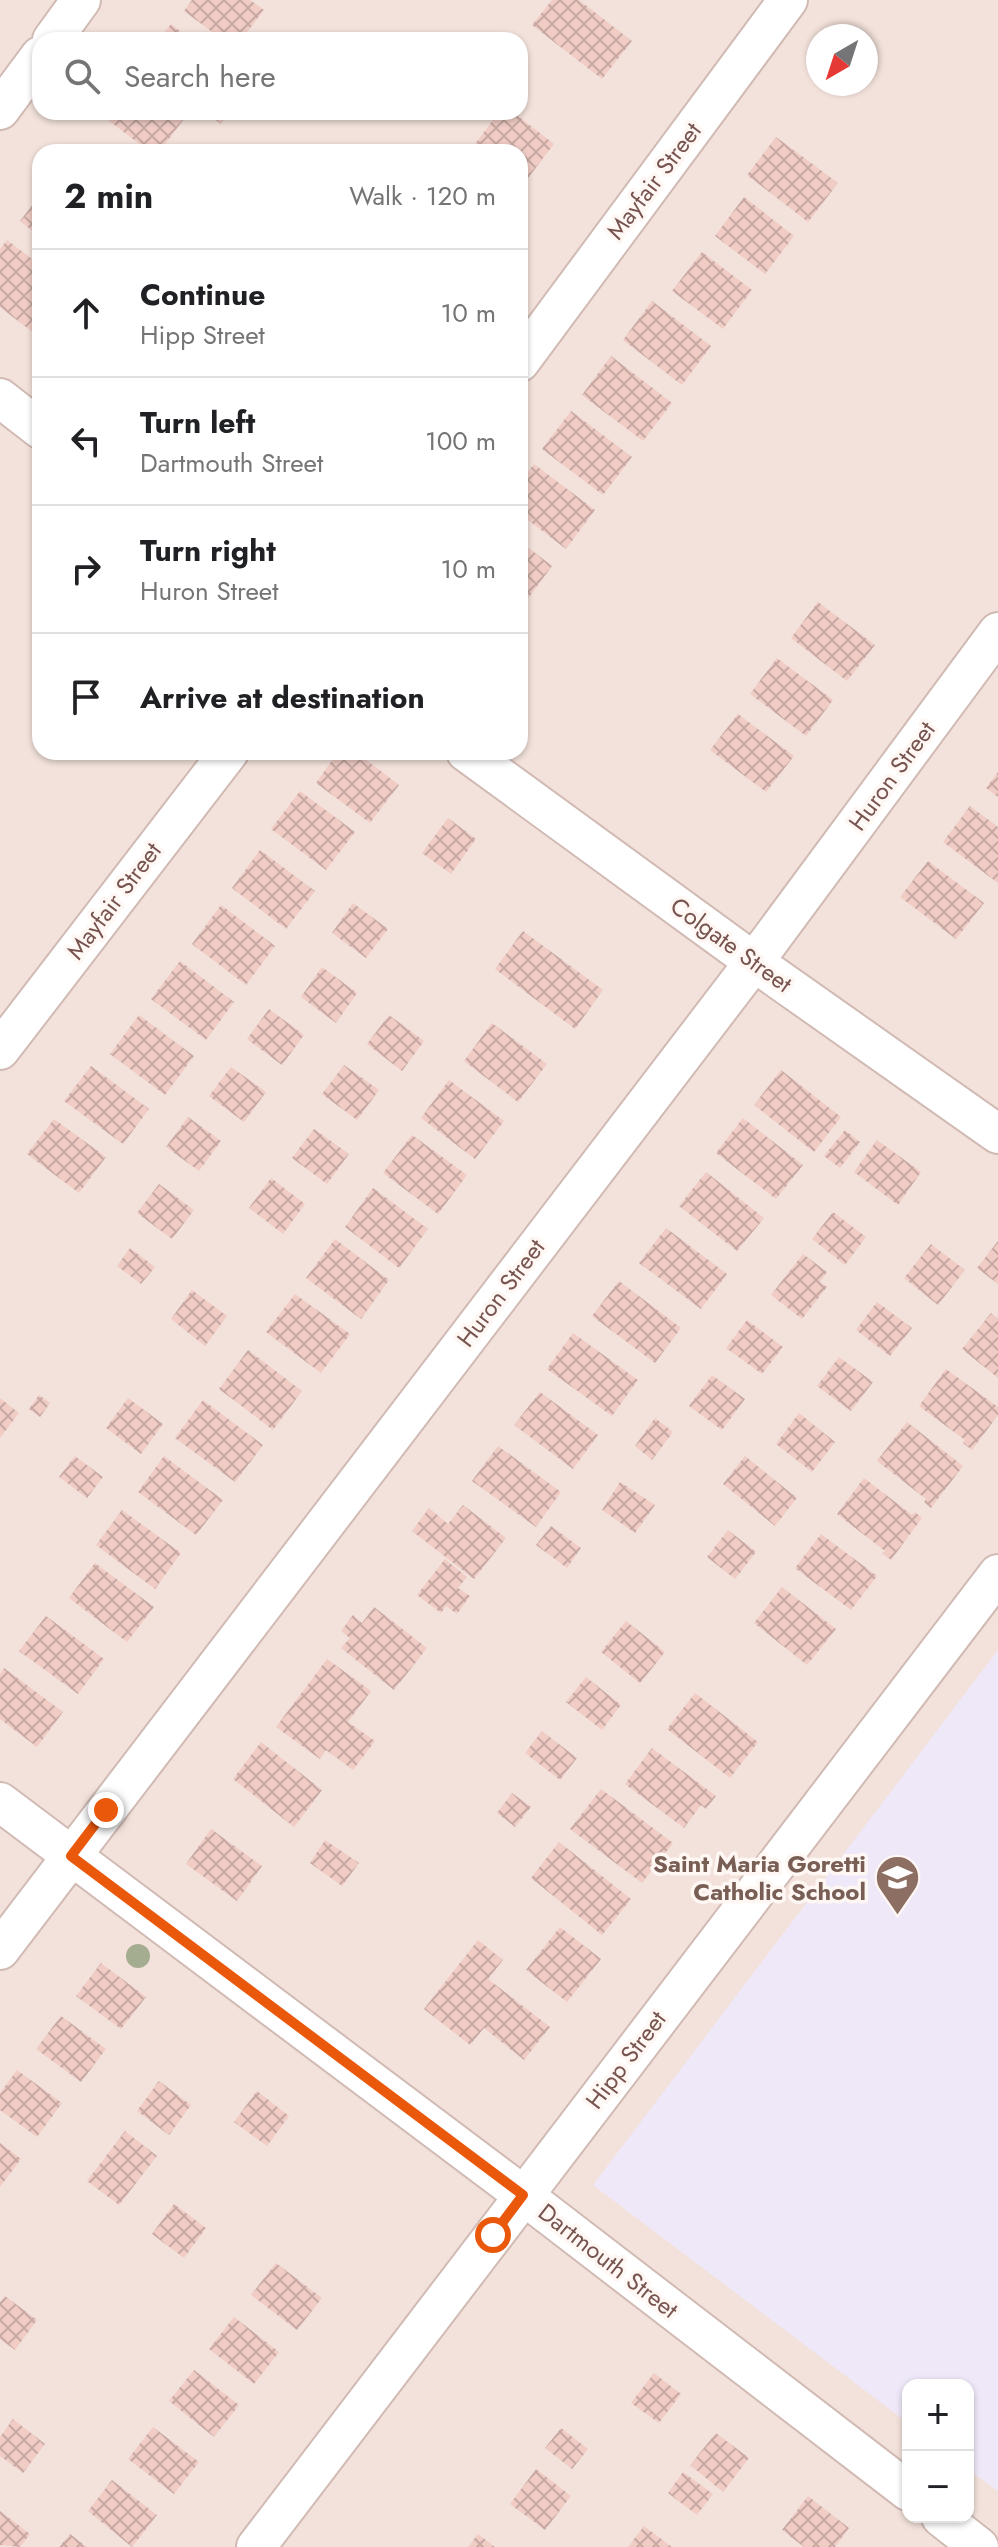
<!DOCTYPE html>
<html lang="en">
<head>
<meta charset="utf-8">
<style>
	:root { --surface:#fff; --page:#f2f2f2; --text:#202124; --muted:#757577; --line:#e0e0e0 }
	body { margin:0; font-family:Jost,sans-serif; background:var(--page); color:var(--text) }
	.controls { position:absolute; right:24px; bottom:24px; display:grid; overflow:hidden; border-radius:16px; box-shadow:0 2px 6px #0004 }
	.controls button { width:72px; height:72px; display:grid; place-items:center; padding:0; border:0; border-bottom:2px solid var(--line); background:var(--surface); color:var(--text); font:40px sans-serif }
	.compass { position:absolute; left:806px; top:24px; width:72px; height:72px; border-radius:50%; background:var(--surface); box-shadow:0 2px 6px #0004; rotate:219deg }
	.stop { position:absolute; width:24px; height:24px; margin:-18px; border:6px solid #ea580c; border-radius:50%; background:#fff }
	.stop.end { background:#ea580c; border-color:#fff; box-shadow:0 2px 8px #0008 }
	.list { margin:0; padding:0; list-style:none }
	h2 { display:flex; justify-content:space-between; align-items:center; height:104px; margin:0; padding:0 32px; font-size:34px }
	h2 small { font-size:26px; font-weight:400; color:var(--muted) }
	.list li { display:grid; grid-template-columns:52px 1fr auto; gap:24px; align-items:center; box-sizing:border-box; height:128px; padding:0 32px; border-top:2px solid var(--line) }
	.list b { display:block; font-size:30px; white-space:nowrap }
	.list p { margin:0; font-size:26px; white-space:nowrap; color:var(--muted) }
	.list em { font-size:26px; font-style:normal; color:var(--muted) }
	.icon { flex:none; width:44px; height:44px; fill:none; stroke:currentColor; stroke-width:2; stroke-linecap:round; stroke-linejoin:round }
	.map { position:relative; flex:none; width:998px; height:2547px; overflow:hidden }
	.search { position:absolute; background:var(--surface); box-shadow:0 2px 6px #0004; left:32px; top:32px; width:496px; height:88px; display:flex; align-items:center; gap:20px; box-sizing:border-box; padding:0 28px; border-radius:24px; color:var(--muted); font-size:30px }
	.panel { position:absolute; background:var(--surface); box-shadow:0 2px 6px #0004; left:32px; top:144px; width:496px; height:616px; border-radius:24px }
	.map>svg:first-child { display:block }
</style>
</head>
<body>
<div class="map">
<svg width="998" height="2547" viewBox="0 0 998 2547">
	<defs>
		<pattern id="building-cross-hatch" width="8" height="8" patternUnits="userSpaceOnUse" patternTransform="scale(2)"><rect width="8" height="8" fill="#f0ccc5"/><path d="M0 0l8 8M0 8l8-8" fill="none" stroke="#c7a8a2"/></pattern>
	</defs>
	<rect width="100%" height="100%" fill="#fcf2ec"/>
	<!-- residential -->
	<path fill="#f3e2db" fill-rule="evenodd" d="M 0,0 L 998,0 L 998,2547 L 0,2547 ZM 818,36 L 866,36 L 866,84 L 818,84 ZM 40,40 L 520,40 L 520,112 L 40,112 ZM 40,152 L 520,152 L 520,752 L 40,752 ZM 908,2385 L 968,2385 L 968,2517 L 908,2517 Z"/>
	<!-- education -->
	<path fill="#efe8f9" d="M 998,1650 L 998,2491 L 968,2469 L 968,2385 L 908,2385 L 908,2423 L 593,2185 Z"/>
	<!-- building -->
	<path fill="url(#building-cross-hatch)" d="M 192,0 L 250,0 L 264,10 L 241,40 L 223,40 L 184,11 Z
		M 552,0 L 579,0 L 632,41 L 602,79 L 532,25 Z
		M 171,24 L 191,40 L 158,40 Z
		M 108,112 L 175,112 L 184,119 L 159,152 L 150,152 L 104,117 Z
		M 205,112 L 230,112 L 221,124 Z
		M 499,112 L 513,112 L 554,144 L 525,182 L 520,178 L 520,152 L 486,152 L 475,144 Z
		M 776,137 L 838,183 L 808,222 L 747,175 Z
		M 40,195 L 40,237 L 20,221 Z
		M 744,197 L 794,236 L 765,274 L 715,236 Z
		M 7,240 L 40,265 L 40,338 L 0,307 L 0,249 Z
		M 702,252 L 752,290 L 723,329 L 672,291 Z
		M 652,301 L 711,346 L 682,385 L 623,340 Z
		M 611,356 L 672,403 L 643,441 L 582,395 Z
		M 571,411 L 632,457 L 603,495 L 542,449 Z
		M 534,464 L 595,510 L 566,549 L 520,514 L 520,482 Z
		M 520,541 L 552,566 L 524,604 L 520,601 Z
		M 818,602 L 875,645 L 847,681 L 791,638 Z
		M 777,658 L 833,700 L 806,736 L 750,694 Z
		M 738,714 L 794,756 L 766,792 L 710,750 Z
		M 338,752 L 356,752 L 399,785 L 370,823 L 316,783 Z
		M 998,772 L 998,797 L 986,788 Z
		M 300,791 L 355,832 L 326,870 L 271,829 Z
		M 970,806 L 998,827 L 998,883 L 943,842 Z
		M 448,818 L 476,839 L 451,874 L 422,853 Z
		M 260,850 L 315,891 L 286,929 L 232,888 Z
		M 928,861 L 984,903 L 956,939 L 900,897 Z
		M 353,903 L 388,929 L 366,958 L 332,933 Z
		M 221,905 L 275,946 L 246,985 L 192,944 Z
		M 523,931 L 603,990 L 575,1029 L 495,969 Z
		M 180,961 L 234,1002 L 206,1040 L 151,999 Z
		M 322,967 L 357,993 L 336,1023 L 301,997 Z
		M 269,1009 L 304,1035 L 282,1065 L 247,1039 Z
		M 139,1015 L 194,1056 L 165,1095 L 110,1054 Z
		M 389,1015 L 424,1041 L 402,1071 L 367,1044 Z
		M 492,1023 L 547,1064 L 518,1102 L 464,1061 Z
		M 344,1065 L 379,1090 L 357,1120 L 322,1094 Z
		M 91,1066 L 149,1109 L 123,1144 L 64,1101 Z
		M 231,1067 L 266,1092 L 244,1122 L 209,1096 Z
		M 781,1070 L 841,1117 L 814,1152 L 754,1105 Z
		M 449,1080 L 504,1121 L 475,1159 L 421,1118 Z
		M 188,1117 L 221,1141 L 199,1171 L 166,1147 Z
		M 743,1118 L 803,1165 L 776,1199 L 716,1153 Z
		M 54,1119 L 106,1157 L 79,1193 L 27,1154 Z
		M 314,1129 L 349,1154 L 327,1184 L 292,1158 Z
		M 845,1130 L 860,1142 L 840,1168 L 824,1156 Z
		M 412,1135 L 467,1175 L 438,1214 L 383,1173 Z
		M 877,1140 L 921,1172 L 898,1205 L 854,1172 Z
		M 706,1172 L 764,1218 L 737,1251 L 679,1206 Z
		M 271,1178 L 305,1204 L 283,1234 L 249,1208 Z
		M 159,1184 L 194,1210 L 172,1239 L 137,1213 Z
		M 373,1188 L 428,1229 L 399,1268 L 345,1227 Z
		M 833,1212 L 866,1237 L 845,1265 L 812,1239 Z
		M 666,1228 L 727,1274 L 701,1309 L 639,1263 Z
		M 335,1239 L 389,1280 L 361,1319 L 306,1278 Z
		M 998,1241 L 998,1284 L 977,1268 Z
		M 931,1244 L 965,1270 L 938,1305 L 904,1278 Z
		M 130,1248 L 155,1267 L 141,1284 L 117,1266 Z
		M 803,1254 L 827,1272 L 820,1282 L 827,1287 L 802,1319 L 771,1295 Z
		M 619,1281 L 681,1328 L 655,1363 L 592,1316 Z
		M 192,1290 L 227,1316 L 205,1346 L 171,1319 Z
		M 295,1294 L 350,1334 L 321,1373 L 266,1332 Z
		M 877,1302 L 912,1328 L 890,1356 L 856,1330 Z
		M 991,1313 L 998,1319 L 998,1378 L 962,1349 Z
		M 747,1320 L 783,1347 L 762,1374 L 726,1348 Z
		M 573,1333 L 638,1380 L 612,1416 L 547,1369 Z
		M 248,1350 L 302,1391 L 273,1430 L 219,1389 Z
		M 839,1357 L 873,1382 L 851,1411 L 817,1386 Z
		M 946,1369 L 998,1407 L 998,1415 L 972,1450 L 963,1443 L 965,1440 L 919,1406 Z
		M 712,1375 L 745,1399 L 722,1430 L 689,1406 Z
		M 540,1392 L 598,1435 L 573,1469 L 514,1425 Z
		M 39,1395 L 50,1403 L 40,1417 L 29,1409 Z
		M 0,1398 L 19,1413 L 0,1438 Z
		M 128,1398 L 163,1424 L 141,1454 L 106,1428 Z
		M 203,1400 L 263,1445 L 235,1482 L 175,1438 Z
		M 799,1413 L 835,1442 L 812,1472 L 776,1444 Z
		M 655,1418 L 673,1432 L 652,1460 L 635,1446 Z
		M 907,1422 L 963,1466 L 931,1508 L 924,1502 L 926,1499 L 877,1461 Z
		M 498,1446 L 561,1492 L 536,1527 L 472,1481 Z
		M 75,1456 L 103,1477 L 87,1498 L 59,1477 Z
		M 164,1456 L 223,1500 L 196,1535 L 138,1492 Z
		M 745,1456 L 797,1498 L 775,1526 L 723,1484 Z
		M 864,1478 L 912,1515 L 915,1512 L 922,1518 L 891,1560 L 882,1553 L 885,1551 L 837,1514 Z
		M 620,1482 L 655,1505 L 635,1533 L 602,1510 Z
		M 463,1505 L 506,1538 L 474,1579 L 412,1531 L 429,1508 L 448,1524 Z
		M 122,1510 L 181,1553 L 155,1589 L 96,1545 Z
		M 551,1526 L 581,1548 L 567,1568 L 536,1545 Z
		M 728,1530 L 756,1552 L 735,1579 L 707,1557 Z
		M 821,1534 L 877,1576 L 851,1610 L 795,1568 Z
		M 445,1559 L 467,1577 L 458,1588 L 470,1596 L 457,1614 L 446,1606 L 441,1613 L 417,1595 Z
		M 95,1563 L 154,1607 L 127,1642 L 69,1598 Z
		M 782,1587 L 836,1629 L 807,1665 L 754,1623 Z
		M 374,1607 L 427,1648 L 394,1690 L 341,1648 L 350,1638 L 341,1631 L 353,1615 L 362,1623 Z
		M 46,1616 L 104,1659 L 78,1694 L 19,1651 Z
		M 626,1621 L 665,1652 L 640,1683 L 601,1652 Z
		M 327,1659 L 371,1691 L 348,1722 L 375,1741 L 353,1770 L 326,1750 L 320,1759 L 276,1727 Z
		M 4,1668 L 63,1712 L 37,1747 L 0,1719 L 0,1674 Z
		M 586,1677 L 621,1705 L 602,1730 L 566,1702 Z
		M 695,1693 L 758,1742 L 730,1778 L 667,1729 Z
		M 542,1731 L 577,1758 L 560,1780 L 525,1753 Z
		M 261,1742 L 322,1790 L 294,1827 L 233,1779 Z
		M 652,1748 L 716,1796 L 706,1809 L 701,1805 L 684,1828 L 625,1784 Z
		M 601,1789 L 673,1843 L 642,1883 L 570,1829 Z
		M 512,1793 L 531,1807 L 515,1827 L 497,1813 Z
		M 211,1829 L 262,1866 L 237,1901 L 186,1864 Z
		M 325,1840 L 359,1863 L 342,1886 L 310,1863 Z
		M 559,1842 L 631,1899 L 602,1935 L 531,1878 Z
		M 560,1927 L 601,1959 L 567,2002 L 526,1970 Z
		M 478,1940 L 503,1960 L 488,1979 L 550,2027 L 524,2060 L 484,2028 L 470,2045 L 424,2009 Z
		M 101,1963 L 146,1997 L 121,2029 L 76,1996 Z
		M 61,2016 L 106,2049 L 81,2082 L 36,2049 Z
		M 17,2070 L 62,2103 L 37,2137 L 0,2110 L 0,2093 Z
		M 159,2081 L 191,2105 L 169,2135 L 137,2111 Z
		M 257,2091 L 289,2116 L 267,2146 L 234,2122 Z
		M 125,2131 L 157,2156 L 119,2205 L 87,2181 Z
		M 0,2143 L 21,2159 L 0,2187 Z
		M 174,2204 L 206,2228 L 184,2258 L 152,2234 Z
		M 276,2263 L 322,2298 L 297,2330 L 251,2295 Z
		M 5,2296 L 37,2320 L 15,2350 L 0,2339 L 0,2302 Z
		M 234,2317 L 279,2352 L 254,2384 L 209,2349 Z
		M 194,2370 L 239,2405 L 214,2437 L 169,2401 Z
		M 654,2373 L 681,2394 L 659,2423 L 631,2403 Z
		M 13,2419 L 45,2444 L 23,2473 L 0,2456 L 0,2437 Z
		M 153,2427 L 199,2462 L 174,2494 L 128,2459 Z
		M 561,2428 L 588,2449 L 572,2469 L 545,2448 Z
		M 716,2433 L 749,2458 L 723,2492 L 690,2465 Z
		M 536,2469 L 571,2496 L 545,2530 L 510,2504 Z
		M 683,2472 L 713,2494 L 697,2515 L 668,2493 Z
		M 112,2480 L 157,2515 L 132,2547 L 88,2511 Z
		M 808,2496 L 849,2528 L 835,2547 L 804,2547 L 782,2530 Z
		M 0,2511 L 30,2534 L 20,2547 L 0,2545 Z
		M 644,2526 L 672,2547 L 628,2547 Z
		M 70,2534 L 87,2547 L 59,2547 Z
		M 478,2534 L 495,2547 L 468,2547 Z"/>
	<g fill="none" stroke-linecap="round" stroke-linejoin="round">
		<defs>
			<path id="minor" d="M 52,40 L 81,0
				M 0,110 L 40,56
				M 520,362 L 788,0
				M 0,398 L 40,429
				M 466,752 L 754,962 L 998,1134
				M 0,1050 L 229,752
				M 0,1802 L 523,2195 L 908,2491
				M 0,1950 L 754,962 L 998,632
				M 941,2517 L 979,2547
				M 256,2547 L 998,1574"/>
		</defs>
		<!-- minor casing -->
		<use href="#minor" stroke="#d1bab4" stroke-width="42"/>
		<!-- minor -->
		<use href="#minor" stroke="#fff" stroke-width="38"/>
	</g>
	<!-- trees -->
	<circle fill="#a5ad90" cx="138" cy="1956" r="12"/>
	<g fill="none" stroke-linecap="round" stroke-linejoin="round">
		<!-- route -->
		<path stroke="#ea580c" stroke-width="10" d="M 106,1810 L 71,1856 L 523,2195 L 493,2235"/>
	</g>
	<!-- icons -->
	<defs>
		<symbol id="school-pin" viewBox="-11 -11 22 30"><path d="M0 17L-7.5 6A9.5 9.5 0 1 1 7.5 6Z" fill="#8d6e63" stroke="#fef7f3"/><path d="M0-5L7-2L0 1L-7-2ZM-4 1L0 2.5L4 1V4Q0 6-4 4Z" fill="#fff"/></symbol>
	</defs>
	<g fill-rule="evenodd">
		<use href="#school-pin" x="872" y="1852" width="51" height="69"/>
	</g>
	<g text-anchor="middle" stroke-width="7" stroke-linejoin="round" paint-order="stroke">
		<!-- street labels -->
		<g font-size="24" fill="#77544f" stroke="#fef7f3">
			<text transform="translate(654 181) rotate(-53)" y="8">Mayfair Street</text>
			<text transform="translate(892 776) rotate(-54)" y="8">Huron Street</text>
			<text transform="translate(114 901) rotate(-53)" y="8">Mayfair Street</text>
			<text transform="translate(731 945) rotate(36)" y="8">Colgate Street</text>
			<text transform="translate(501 1293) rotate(-53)" y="8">Huron Street</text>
			<text transform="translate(626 2060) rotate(-53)" y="8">Hipp Street</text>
			<text transform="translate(608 2261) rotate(38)" y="8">Dartmouth Street</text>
		</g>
		<!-- education labels -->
		<g font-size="24" font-weight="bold" fill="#785e54" stroke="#fef7f3" text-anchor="end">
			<text x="866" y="1872">Saint Maria Goretti<tspan x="866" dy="28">Catholic School</tspan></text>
		</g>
	</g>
</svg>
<div class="controls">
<button>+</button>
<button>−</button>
</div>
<svg class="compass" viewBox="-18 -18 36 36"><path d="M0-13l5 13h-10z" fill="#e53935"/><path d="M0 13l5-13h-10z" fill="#757577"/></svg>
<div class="stop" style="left:493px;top:2235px"></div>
<div class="stop end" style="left:106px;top:1810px"></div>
<div class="search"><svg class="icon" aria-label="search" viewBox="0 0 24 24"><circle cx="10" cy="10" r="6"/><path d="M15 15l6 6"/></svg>Search here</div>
<section class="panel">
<h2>2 min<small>Walk · 120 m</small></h2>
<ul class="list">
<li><svg class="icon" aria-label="ahead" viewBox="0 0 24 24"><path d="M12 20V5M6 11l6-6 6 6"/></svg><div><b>Continue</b><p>Hipp Street</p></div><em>10 m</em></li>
<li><svg class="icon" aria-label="left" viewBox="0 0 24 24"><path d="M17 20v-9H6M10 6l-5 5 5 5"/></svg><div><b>Turn left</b><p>Dartmouth Street</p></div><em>100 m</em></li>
<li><svg class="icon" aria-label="right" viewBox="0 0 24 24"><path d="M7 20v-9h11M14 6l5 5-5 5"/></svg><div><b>Turn right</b><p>Huron Street</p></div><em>10 m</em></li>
<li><svg class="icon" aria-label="arrive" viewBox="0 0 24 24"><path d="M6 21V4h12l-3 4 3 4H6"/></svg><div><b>Arrive at destination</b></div></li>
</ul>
</section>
</div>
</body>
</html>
